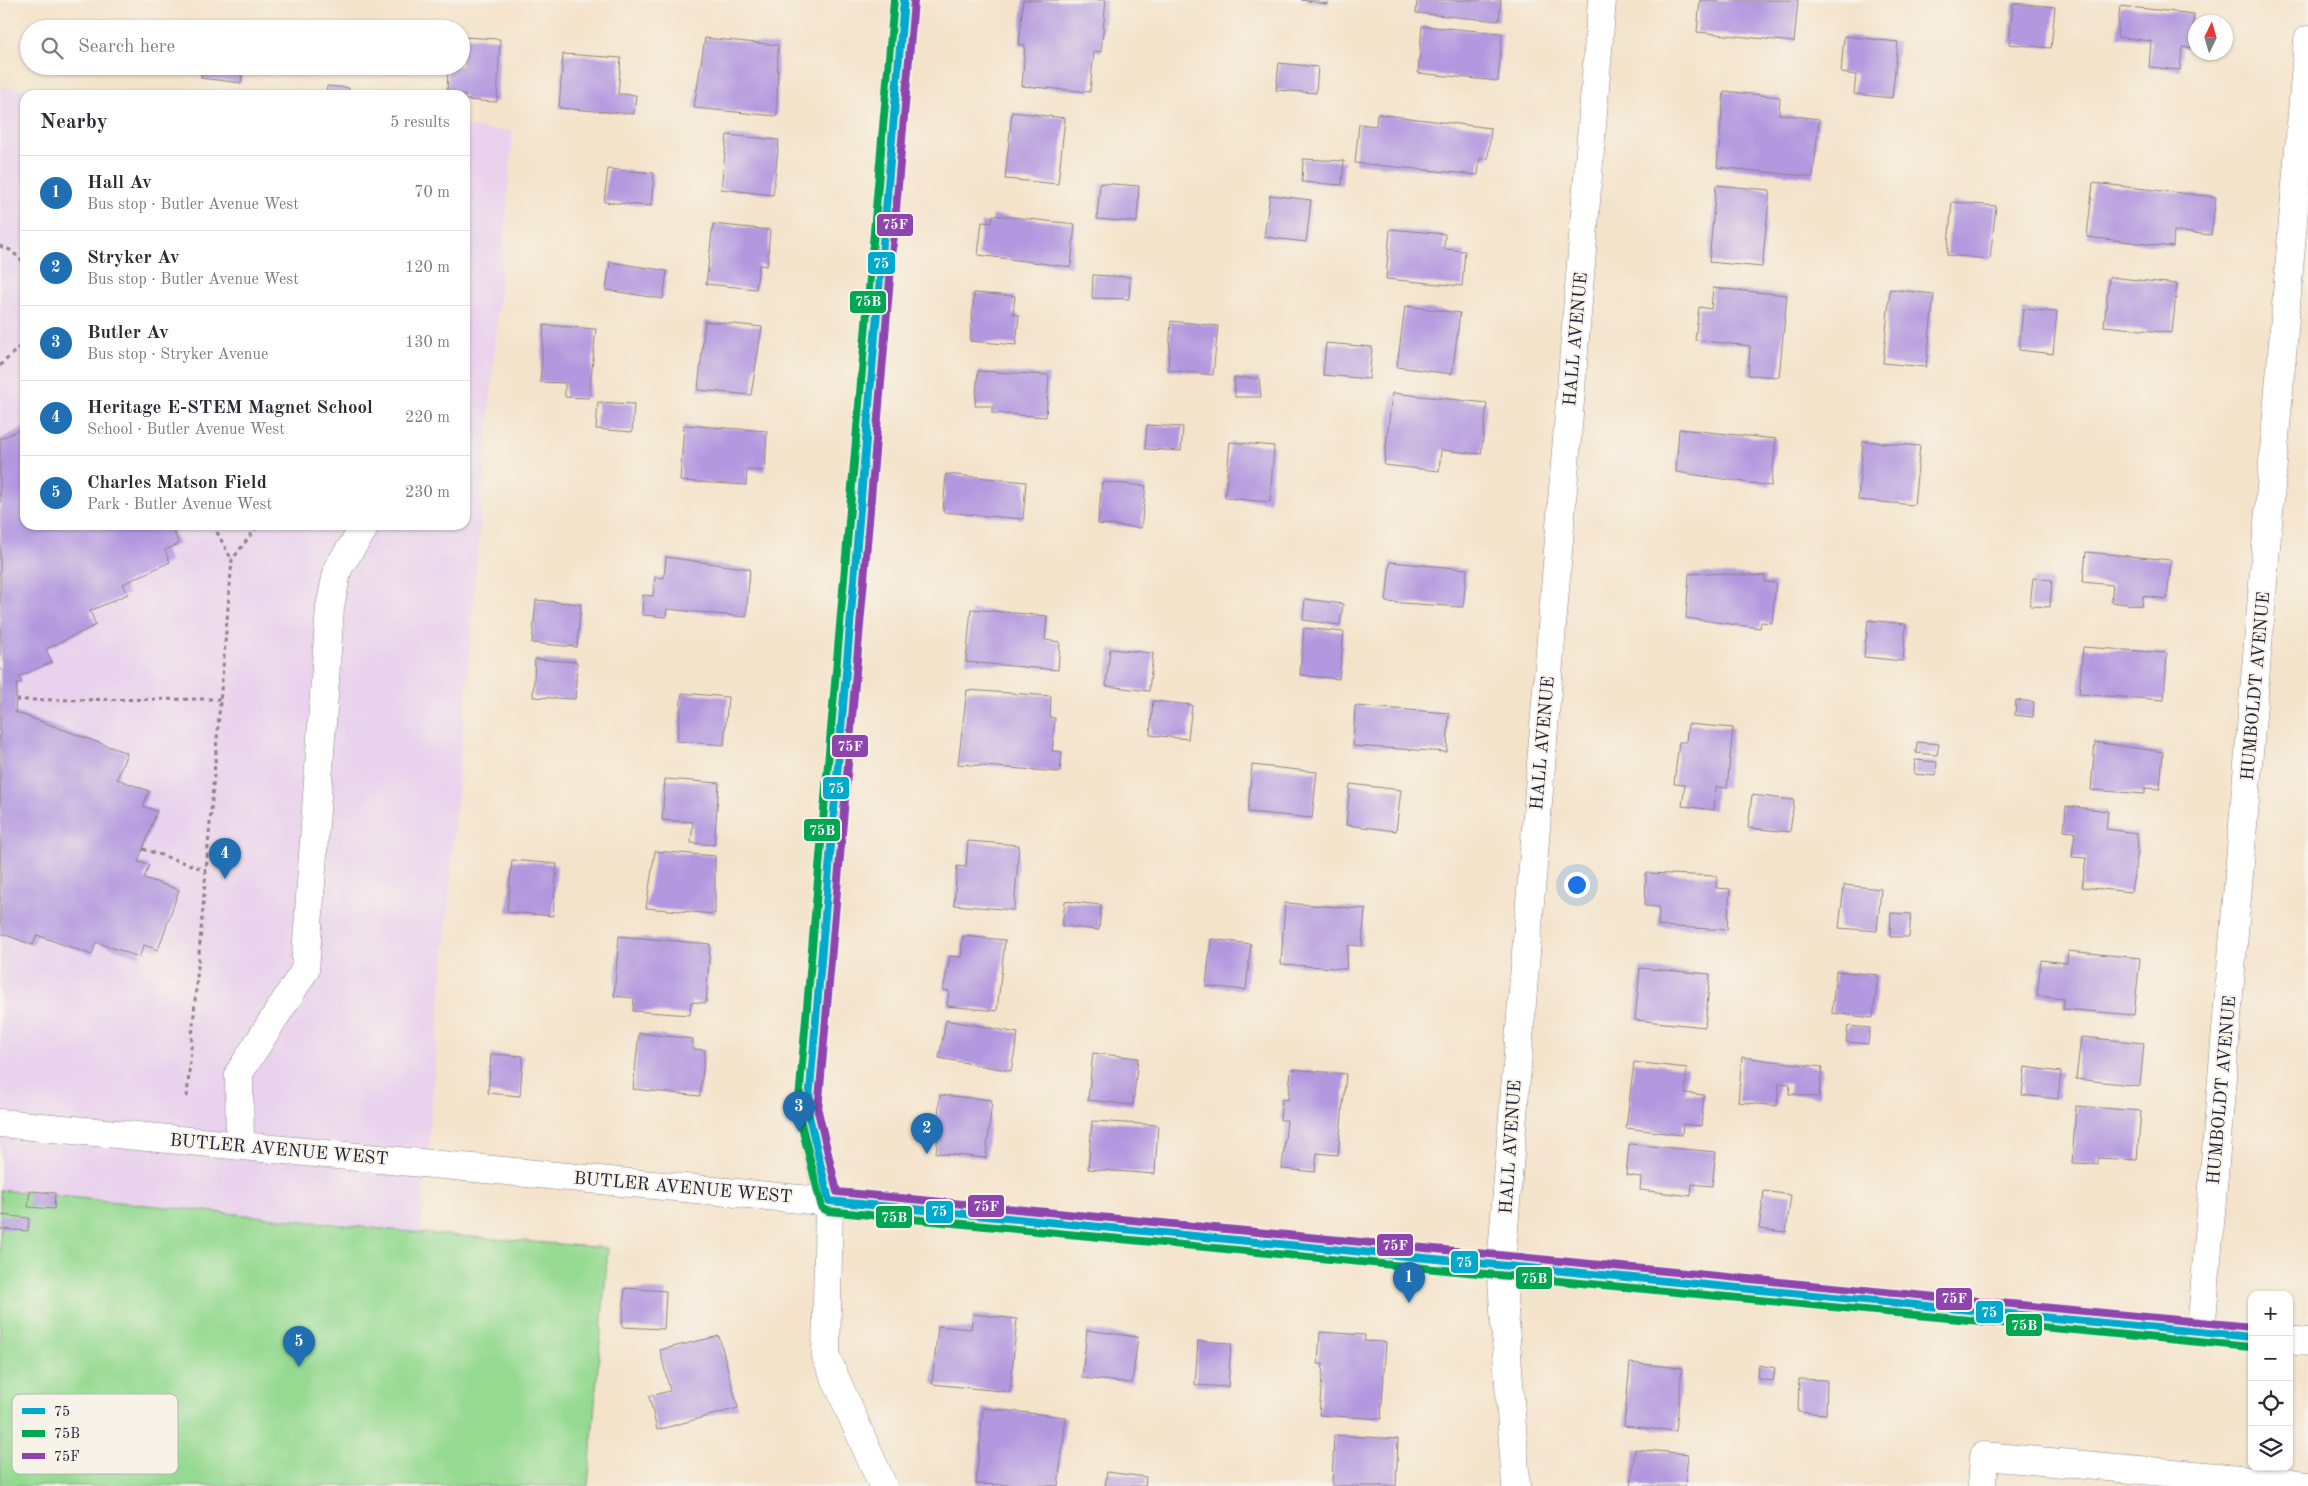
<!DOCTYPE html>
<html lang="en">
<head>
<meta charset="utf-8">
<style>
	:root { --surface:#fff; --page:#f2f2f3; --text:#2b2b33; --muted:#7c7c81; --line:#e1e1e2; --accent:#1f6fb2 }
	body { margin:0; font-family:"Old Standard TT",serif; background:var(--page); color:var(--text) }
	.controls { position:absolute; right:15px; bottom:15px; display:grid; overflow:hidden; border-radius:10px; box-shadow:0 1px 4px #0004 }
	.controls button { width:45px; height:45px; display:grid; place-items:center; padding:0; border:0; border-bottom:1px solid var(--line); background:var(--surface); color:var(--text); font:25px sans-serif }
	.compass { position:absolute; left:2188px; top:15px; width:45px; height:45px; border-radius:50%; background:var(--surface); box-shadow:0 1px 4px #0004; rotate:5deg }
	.you { position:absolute; left:1576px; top:884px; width:18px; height:18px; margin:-12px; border:4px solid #fff; border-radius:50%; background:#1a73e8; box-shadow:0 0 0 8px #1a73e833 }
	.badge { display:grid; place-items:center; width:32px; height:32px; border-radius:50%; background:var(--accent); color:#fff; font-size:16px; font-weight:700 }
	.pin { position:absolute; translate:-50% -41px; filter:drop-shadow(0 1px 2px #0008) }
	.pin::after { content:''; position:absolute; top:26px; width:18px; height:15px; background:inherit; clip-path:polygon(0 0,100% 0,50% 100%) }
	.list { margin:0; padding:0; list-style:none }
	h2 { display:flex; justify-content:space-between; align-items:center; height:65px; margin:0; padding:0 20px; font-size:21px }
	h2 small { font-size:16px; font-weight:400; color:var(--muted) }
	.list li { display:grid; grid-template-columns:32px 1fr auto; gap:15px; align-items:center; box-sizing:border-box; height:75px; padding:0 20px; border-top:1px solid var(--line) }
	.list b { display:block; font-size:19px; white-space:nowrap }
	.list p { margin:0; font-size:16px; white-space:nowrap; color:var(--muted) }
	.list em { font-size:16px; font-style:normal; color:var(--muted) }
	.icon { flex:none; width:28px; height:28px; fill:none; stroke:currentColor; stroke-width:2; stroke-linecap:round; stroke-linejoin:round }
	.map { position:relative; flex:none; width:2308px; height:1486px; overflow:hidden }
	.search { position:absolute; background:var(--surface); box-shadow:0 1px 4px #0004; left:20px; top:20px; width:450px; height:55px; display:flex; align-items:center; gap:12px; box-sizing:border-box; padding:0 18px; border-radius:28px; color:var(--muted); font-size:19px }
	.panel { position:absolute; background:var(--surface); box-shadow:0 1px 4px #0004; left:20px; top:90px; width:450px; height:440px; border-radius:15px }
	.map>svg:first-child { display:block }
</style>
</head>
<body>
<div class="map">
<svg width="2308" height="1486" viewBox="0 0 2308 1486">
	<rect width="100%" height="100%" fill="#f7f3e8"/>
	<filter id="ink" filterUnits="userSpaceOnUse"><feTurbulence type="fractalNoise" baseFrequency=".02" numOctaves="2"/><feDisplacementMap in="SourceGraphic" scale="10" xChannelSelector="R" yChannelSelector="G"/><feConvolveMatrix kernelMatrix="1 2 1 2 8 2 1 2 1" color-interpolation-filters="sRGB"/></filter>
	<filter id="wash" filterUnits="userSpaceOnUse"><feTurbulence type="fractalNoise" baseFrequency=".0096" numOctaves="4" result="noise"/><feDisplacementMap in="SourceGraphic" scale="20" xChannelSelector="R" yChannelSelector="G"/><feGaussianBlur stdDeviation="1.12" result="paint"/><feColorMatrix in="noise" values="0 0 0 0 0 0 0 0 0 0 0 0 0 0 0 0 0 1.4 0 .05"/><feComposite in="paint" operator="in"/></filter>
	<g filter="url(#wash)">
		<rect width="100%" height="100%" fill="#f4e3cb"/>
		<!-- built -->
		<path fill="#e9d2ed" d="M 0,87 L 89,95 L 25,95 L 25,525 L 465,525 L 465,127 L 513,131 L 421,1232 L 608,1248 L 588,1486 L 0,1486 Z"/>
		<!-- green -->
		<path fill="#96da92" stroke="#5c7e66" d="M 0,1190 L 421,1233 L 608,1248 L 588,1486 L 0,1486 Z"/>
		<g id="blocks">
			<!-- building -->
			<path fill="#b298df" d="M 1023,0 L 1106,0 L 1101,52 L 1094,51 L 1090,92 L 1022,86 L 1025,45 L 1019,45 Z
				M 1301,0 L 1328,0 L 1328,4 Z
				M 1417,0 L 1501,0 L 1499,21 L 1416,13 Z
				M 1700,0 L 1798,0 L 1794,42 L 1697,32 Z
				M 2013,3 L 2055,7 L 2051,48 L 2009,44 Z
				M 2120,6 L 2194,14 L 2191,48 L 2182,47 L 2180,70 L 2149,67 L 2151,41 L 2117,37 Z
				M 1422,26 L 1502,33 L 1498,81 L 1418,73 Z
				M 1844,36 L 1898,42 L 1892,98 L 1854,94 L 1856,75 L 1841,73 Z
				M 462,37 L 500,39 L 497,102 L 465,100 L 465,95 L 447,95 L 448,66 L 461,66 Z
				M 705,38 L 778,45 L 777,116 L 694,108 Z
				M 563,54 L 621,58 L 618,94 L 636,95 L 634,114 L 559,108 Z
				M 1279,63 L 1318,67 L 1316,93 L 1276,90 Z
				M 203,66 L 243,66 L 241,83 L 201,78 Z
				M 327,86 L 349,88 L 348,95 L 326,95 Z
				M 1724,91 L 1780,97 L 1779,114 L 1819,119 L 1813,177 L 1717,167 Z
				M 1012,112 L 1065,118 L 1058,184 L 1005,179 Z
				M 1377,114 L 1491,128 L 1488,159 L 1480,158 L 1478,175 L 1355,163 L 1359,124 L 1376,126 Z
				M 727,135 L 779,140 L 773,195 L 721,189 Z
				M 1303,159 L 1344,161 L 1342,185 L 1302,182 Z
				M 608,169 L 654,173 L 651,206 L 604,202 Z
				M 1100,183 L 1139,186 L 1137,222 L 1097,219 Z
				M 2093,183 L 2216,197 L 2211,235 L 2174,231 L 2173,247 L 2087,237 Z
				M 1716,185 L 1770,190 L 1762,267 L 1709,262 Z
				M 1270,195 L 1311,200 L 1306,242 L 1264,237 Z
				M 1952,202 L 1996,206 L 1990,259 L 1947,255 Z
				M 993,215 L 1075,224 L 1071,267 L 978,255 L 982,222 L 992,223 Z
				M 713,224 L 770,230 L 767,266 L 759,265 L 756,289 L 706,284 Z
				M 1390,229 L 1445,234 L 1444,249 L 1465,251 L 1462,286 L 1386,279 Z
				M 610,262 L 667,271 L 663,299 L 606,290 Z
				M 1093,275 L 1130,277 L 1129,299 L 1092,298 Z
				M 2109,277 L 2177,284 L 2172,333 L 2104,326 Z
				M 1713,288 L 1787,295 L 1779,377 L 1748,375 L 1750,346 L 1695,340 L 1699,307 L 1711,309 Z
				M 1890,289 L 1934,294 L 1926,367 L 1883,363 Z
				M 974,293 L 1015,296 L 1013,314 L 1019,315 L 1016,345 L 970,341 Z
				M 1405,306 L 1460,313 L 1452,374 L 1397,367 Z
				M 2023,309 L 2057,312 L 2053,354 L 2019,350 Z
				M 705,321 L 762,327 L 751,395 L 698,390 Z
				M 1171,321 L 1218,326 L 1213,375 L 1168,370 Z
				M 544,325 L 596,329 L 589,398 L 565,397 L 565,383 L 540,382 Z
				M 1326,343 L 1372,347 L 1369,379 L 1323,375 Z
				M 978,371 L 1049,375 L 1046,417 L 992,413 L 992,406 L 975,406 Z
				M 1234,378 L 1259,378 L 1261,397 L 1235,397 Z
				M 1392,393 L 1487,403 L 1481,454 L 1441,450 L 1439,471 L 1384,465 Z
				M 598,402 L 634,404 L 632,432 L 596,429 Z
				M 684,425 L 767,431 L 765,471 L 747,470 L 746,485 L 680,481 Z
				M 1147,425 L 1183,427 L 1181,451 L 1145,449 Z
				M 25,427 L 25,525 L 171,525 L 179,544 L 165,550 L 170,562 L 123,584 L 128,594 L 90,611 L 96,625 L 46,649 L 52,662 L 19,677 L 22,682 L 17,684 L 15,712 L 127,753 L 117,779 L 149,791 L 143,806 L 157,811 L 138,862 L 149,865 L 144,878 L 179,890 L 158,950 L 144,945 L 139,957 L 96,942 L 92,955 L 37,935 L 33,945 L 0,933 L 0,439 Z
				M 1679,429 L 1776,439 L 1771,486 L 1676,472 Z
				M 1863,441 L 1920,446 L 1914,505 L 1858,500 Z
				M 1230,442 L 1274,446 L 1270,502 L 1225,498 Z
				M 946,474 L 1026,482 L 1023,519 L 943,512 Z
				M 1102,482 L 1146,486 L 1141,528 L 1098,524 Z
				M 2086,552 L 2171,560 L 2167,599 L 2143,596 L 2142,606 L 2111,602 L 2113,585 L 2083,582 Z
				M 666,557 L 750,569 L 746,617 L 667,609 L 666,617 L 642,615 L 643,595 L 653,596 L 655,577 L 664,578 Z
				M 1390,562 L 1467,569 L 1463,607 L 1386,602 Z
				M 1706,573 L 1765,576 L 1765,582 L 1776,583 L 1772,623 L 1761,622 L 1760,628 L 1686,618 L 1689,574 Z
				M 2033,578 L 2052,580 L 2050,607 L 2030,606 Z
				M 1305,599 L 1343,604 L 1340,625 L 1303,620 Z
				M 536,600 L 581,604 L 577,647 L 532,643 Z
				M 971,609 L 1047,616 L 1045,640 L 1060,642 L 1058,670 L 966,662 Z
				M 1868,620 L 1906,624 L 1903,661 L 1864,657 Z
				M 1304,628 L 1344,632 L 1339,679 L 1300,675 Z
				M 2083,647 L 2167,653 L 2164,700 L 2079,694 Z
				M 1110,649 L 1153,653 L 1149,691 L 1106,686 Z
				M 535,659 L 577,662 L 575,699 L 533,697 Z
				M 967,690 L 1051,696 L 1050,717 L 1055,718 L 1052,751 L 1062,752 L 1060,772 L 958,764 Z
				M 682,693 L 728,697 L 724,745 L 677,741 Z
				M 2016,700 L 2034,702 L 2033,717 L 2015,715 Z
				M 1153,701 L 1192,705 L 1188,739 L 1150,735 Z
				M 1355,706 L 1449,713 L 1447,752 L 1353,746 Z
				M 1688,724 L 1733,728 L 1727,788 L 1716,787 L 1714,810 L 1682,806 L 1685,785 L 1674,784 L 1679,742 L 1686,742 Z
				M 1917,742 L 1939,744 L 1937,755 L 1916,753 Z
				M 2095,742 L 2163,752 L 2160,789 L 2145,788 L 2145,794 L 2091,790 Z
				M 1915,760 L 1937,762 L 1936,776 L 1914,774 Z
				M 1252,765 L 1317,772 L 1312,818 L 1248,812 Z
				M 665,779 L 719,783 L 714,845 L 691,843 L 693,822 L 662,820 Z
				M 1350,784 L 1401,790 L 1396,831 L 1346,825 Z
				M 1752,795 L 1794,800 L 1790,832 L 1748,828 Z
				M 2066,806 L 2108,811 L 2106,829 L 2137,833 L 2138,851 L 2131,892 L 2082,887 L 2086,858 L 2072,857 L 2075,832 L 2064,831 Z
				M 968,841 L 1019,845 L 1014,910 L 954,905 L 957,866 L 966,867 Z
				M 655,851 L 715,856 L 715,914 L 646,908 Z
				M 512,860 L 557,864 L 553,916 L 507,912 Z
				M 1646,873 L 1717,876 L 1716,888 L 1730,889 L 1727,930 L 1658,926 L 1659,907 L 1645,906 Z
				M 1844,885 L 1881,889 L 1877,931 L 1839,928 Z
				M 1065,901 L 1101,905 L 1099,930 L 1062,926 Z
				M 1285,903 L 1365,909 L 1362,946 L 1348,945 L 1346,969 L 1281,964 Z
				M 1891,913 L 1911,914 L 1909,937 L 1890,937 Z
				M 619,936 L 710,944 L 706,1003 L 691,1002 L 690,1015 L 633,1011 L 634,998 L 614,996 Z
				M 963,936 L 1005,940 L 997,1011 L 947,1006 L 949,991 L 943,990 L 950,956 L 961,957 Z
				M 1211,939 L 1251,944 L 1246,990 L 1206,986 Z
				M 2068,951 L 2140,958 L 2134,1015 L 2063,1009 L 2064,999 L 2037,996 L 2041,960 L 2067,963 Z
				M 1640,968 L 1710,974 L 1705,1027 L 1635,1020 Z
				M 1836,971 L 1878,975 L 1873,1018 L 1832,1013 Z
				M 946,1020 L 1018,1033 L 1011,1071 L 939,1058 Z
				M 1848,1026 L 1870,1028 L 1868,1044 L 1846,1042 Z
				M 639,1033 L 693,1039 L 692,1049 L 705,1050 L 700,1096 L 633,1089 Z
				M 2081,1037 L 2144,1043 L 2140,1086 L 2076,1079 Z
				M 1093,1053 L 1138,1058 L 1133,1105 L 1088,1100 Z
				M 491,1054 L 523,1056 L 520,1096 L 488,1093 Z
				M 1742,1057 L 1822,1067 L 1819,1097 L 1789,1094 L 1790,1084 L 1779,1083 L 1777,1106 L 1738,1102 Z
				M 1634,1062 L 1687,1068 L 1685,1093 L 1704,1095 L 1701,1126 L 1683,1124 L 1682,1135 L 1626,1128 Z
				M 2025,1067 L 2061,1072 L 2058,1099 L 2022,1095 Z
				M 1291,1069 L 1346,1074 L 1338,1155 L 1317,1153 L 1315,1172 L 1282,1169 L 1287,1120 L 1280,1120 L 1282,1099 L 1288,1100 Z
				M 940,1095 L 992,1100 L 986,1158 L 936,1153 L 938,1135 L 931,1134 L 933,1115 L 938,1116 Z
				M 2076,1106 L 2141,1111 L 2137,1160 L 2098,1158 L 2098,1164 L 2072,1163 Z
				M 1092,1121 L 1158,1125 L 1155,1174 L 1088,1169 Z
				M 1629,1144 L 1716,1152 L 1712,1186 L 1692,1184 L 1691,1196 L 1640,1190 L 1641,1177 L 1626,1175 Z
				M 30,1191 L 55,1193 L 54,1209 L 28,1207 Z
				M 1764,1191 L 1791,1195 L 1786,1232 L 1759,1229 Z
				M 0,1215 L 29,1218 L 28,1231 L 0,1229 Z
				M 625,1288 L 666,1291 L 664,1329 L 622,1327 Z
				M 973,1314 L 1017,1319 L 1010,1392 L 932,1384 L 938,1326 L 971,1329 Z
				M 1087,1330 L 1138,1337 L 1132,1383 L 1082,1378 Z
				M 1320,1332 L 1365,1335 L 1364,1341 L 1386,1342 L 1381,1419 L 1319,1415 L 1323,1364 L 1318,1364 Z
				M 719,1336 L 738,1408 L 657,1430 L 649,1396 L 670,1391 L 660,1350 Z
				M 1198,1341 L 1231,1343 L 1228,1387 L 1195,1385 Z
				M 1630,1363 L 1682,1368 L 1676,1431 L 1624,1426 Z
				M 1759,1365 L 1775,1368 L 1773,1381 L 1758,1379 Z
				M 1799,1379 L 1827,1380 L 1826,1414 L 1798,1412 Z
				M 983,1408 L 1066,1417 L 1058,1486 L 976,1484 Z
				M 1334,1435 L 1398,1439 L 1396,1486 L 1332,1486 Z
				M 1635,1449 L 1688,1454 L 1685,1486 L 1631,1486 Z
				M 1107,1472 L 1146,1477 L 1145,1486 L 1105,1486 Z"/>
		</g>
	</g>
	<g filter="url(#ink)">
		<use href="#blocks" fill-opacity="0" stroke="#8b8283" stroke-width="1"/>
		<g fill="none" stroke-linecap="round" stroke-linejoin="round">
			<defs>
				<path id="minor" d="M 0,1123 L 2252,1337
					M 240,1146 L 239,1073 L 305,970 L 330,607 L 338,568 L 366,525
					M 2201,1332 L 2308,40
					M 2289,1340 L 2308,1342
					M 883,1486 L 826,1357 L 829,1201 L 808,1112 L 904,0
					M 1516,1486 L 1501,1266 L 1602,0
					M 1982,1486 L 1984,1456 L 2308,1485"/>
			</defs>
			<!-- minor casing -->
			<use href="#minor" stroke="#8b8283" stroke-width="29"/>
			<!-- path -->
			<path stroke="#8b8283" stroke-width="3" stroke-dasharray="4 4" stroke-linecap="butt" d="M 0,246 L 10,250 L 25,263
				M 0,366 L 25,341
				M 213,525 L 232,560
				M 16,700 L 221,699
				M 143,849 L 206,870
				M 187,1097 L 232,560 L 258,525"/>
			<!-- minor -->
			<use href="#minor" stroke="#fff" stroke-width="28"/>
			<defs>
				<path id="bus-1" d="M 904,0 L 808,1112 L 829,1201 L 2252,1337"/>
				<path id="bus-2" d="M 894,0 L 798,1111 L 822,1208 L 828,1211 L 2251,1347"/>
				<path id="bus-3" d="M 914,1 L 818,1111 L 837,1192 L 2252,1327"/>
			</defs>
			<!-- bus-1 casing -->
			<use href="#bus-1" stroke="#f7f3e8" stroke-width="11"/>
			<!-- bus-2 casing -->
			<use href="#bus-2" stroke="#f7f3e8" stroke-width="11"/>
			<!-- bus-3 casing -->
			<use href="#bus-3" stroke="#f7f3e8" stroke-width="11"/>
			<!-- bus-1 -->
			<use href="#bus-1" stroke="#00a9ce" stroke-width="8"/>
			<!-- bus-2 -->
			<use href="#bus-2" stroke="#00a651" stroke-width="8"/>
			<!-- bus-3 -->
			<use href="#bus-3" stroke="#8e44ad" stroke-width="8"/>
		</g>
	</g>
	<g text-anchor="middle" stroke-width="4" stroke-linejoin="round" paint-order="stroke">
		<!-- street labels -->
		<g font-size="18" fill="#22223b" stroke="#f7f3e8">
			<text transform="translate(1575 339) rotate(-85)" y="6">HALL AVENUE</text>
			<text transform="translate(2255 686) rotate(-85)" y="6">HUMBOLDT AVENUE</text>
			<text transform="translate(1542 743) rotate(-85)" y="6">HALL AVENUE</text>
			<text transform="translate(2221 1090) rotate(-85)" y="6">HUMBOLDT AVENUE</text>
			<text transform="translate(1510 1147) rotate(-86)" y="6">HALL AVENUE</text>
			<text transform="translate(279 1149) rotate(5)" y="6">BUTLER AVENUE WEST</text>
			<text transform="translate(683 1187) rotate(5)" y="6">BUTLER AVENUE WEST</text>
		</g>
	</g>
	<!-- legend -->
	<rect x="12" y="1394" width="166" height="80" rx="8" fill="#f7f3e8" stroke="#b7b4b4" stroke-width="1"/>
	<rect x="22" y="1408" width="23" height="6" fill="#00a9ce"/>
	<rect x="22" y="1430" width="23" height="7" fill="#00a651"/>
	<rect x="22" y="1453" width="23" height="6" fill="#8e44ad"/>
	<g font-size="14" fill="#22223b">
		<text x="54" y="1416">75</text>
		<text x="54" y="1438">75B</text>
		<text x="54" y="1461">75F</text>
	</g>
	<g stroke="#f7f3e8" stroke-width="2">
		<rect x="876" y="213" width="38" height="24" rx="5" fill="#8e44ad"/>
		<rect x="867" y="251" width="29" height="24" rx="5" fill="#00a9ce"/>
		<rect x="849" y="290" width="38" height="24" rx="5" fill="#00a651"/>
		<rect x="831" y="734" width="38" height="24" rx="5" fill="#8e44ad"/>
		<rect x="822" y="776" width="28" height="24" rx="5" fill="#00a9ce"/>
		<rect x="803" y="818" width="38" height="24" rx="5" fill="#00a651"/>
		<rect x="967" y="1194" width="38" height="24" rx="5" fill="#8e44ad"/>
		<rect x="925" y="1200" width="29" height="24" rx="5" fill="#00a9ce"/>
		<rect x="875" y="1205" width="38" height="24" rx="5" fill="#00a651"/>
		<rect x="1376" y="1233" width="38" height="24" rx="5" fill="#8e44ad"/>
		<rect x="1450" y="1250" width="29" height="24" rx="5" fill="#00a9ce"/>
		<rect x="1515" y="1266" width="38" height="24" rx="5" fill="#00a651"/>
		<rect x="1935" y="1287" width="38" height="24" rx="5" fill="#8e44ad"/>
		<rect x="1975" y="1300" width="29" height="24" rx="5" fill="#00a9ce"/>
		<rect x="2005" y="1313" width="38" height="24" rx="5" fill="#00a651"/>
	</g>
	<g font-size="14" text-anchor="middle" font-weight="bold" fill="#fff">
		<text x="895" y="229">75F</text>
		<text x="881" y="268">75</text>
		<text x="868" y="306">75B</text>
		<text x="850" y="751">75F</text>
		<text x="836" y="793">75</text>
		<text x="822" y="835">75B</text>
		<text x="986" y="1211">75F</text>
		<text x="939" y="1216">75</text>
		<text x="894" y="1222">75B</text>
		<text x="1395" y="1250">75F</text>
		<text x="1464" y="1267">75</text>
		<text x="1534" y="1283">75B</text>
		<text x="1954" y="1303">75F</text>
		<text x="1989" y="1317">75</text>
		<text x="2024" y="1330">75B</text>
	</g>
</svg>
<div class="controls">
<button>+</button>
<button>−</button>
<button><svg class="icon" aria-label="locate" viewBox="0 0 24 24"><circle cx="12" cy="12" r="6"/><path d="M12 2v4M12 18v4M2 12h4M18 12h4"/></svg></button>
<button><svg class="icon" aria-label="layers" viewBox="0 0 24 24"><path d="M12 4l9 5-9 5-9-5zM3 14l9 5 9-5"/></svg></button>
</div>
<svg class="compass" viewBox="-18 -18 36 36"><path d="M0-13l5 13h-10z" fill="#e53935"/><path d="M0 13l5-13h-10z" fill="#7c7c81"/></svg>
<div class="you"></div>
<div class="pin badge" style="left:1409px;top:1303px">1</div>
<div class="pin badge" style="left:927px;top:1154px">2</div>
<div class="pin badge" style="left:799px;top:1132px">3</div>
<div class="pin badge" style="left:225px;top:879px">4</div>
<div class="pin badge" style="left:299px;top:1367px">5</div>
<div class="search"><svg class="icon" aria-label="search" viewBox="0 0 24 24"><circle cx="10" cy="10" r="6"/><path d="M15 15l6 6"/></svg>Search here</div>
<section class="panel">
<h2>Nearby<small>5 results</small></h2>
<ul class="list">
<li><span class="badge">1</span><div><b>Hall Av</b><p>Bus stop · Butler Avenue West</p></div><em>70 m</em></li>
<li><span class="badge">2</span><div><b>Stryker Av</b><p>Bus stop · Butler Avenue West</p></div><em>120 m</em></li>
<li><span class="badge">3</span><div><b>Butler Av</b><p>Bus stop · Stryker Avenue</p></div><em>130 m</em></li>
<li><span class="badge">4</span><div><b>Heritage E-STEM Magnet School</b><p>School · Butler Avenue West</p></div><em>220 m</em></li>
<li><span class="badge">5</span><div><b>Charles Matson Field</b><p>Park · Butler Avenue West</p></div><em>230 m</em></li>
</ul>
</section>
</div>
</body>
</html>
